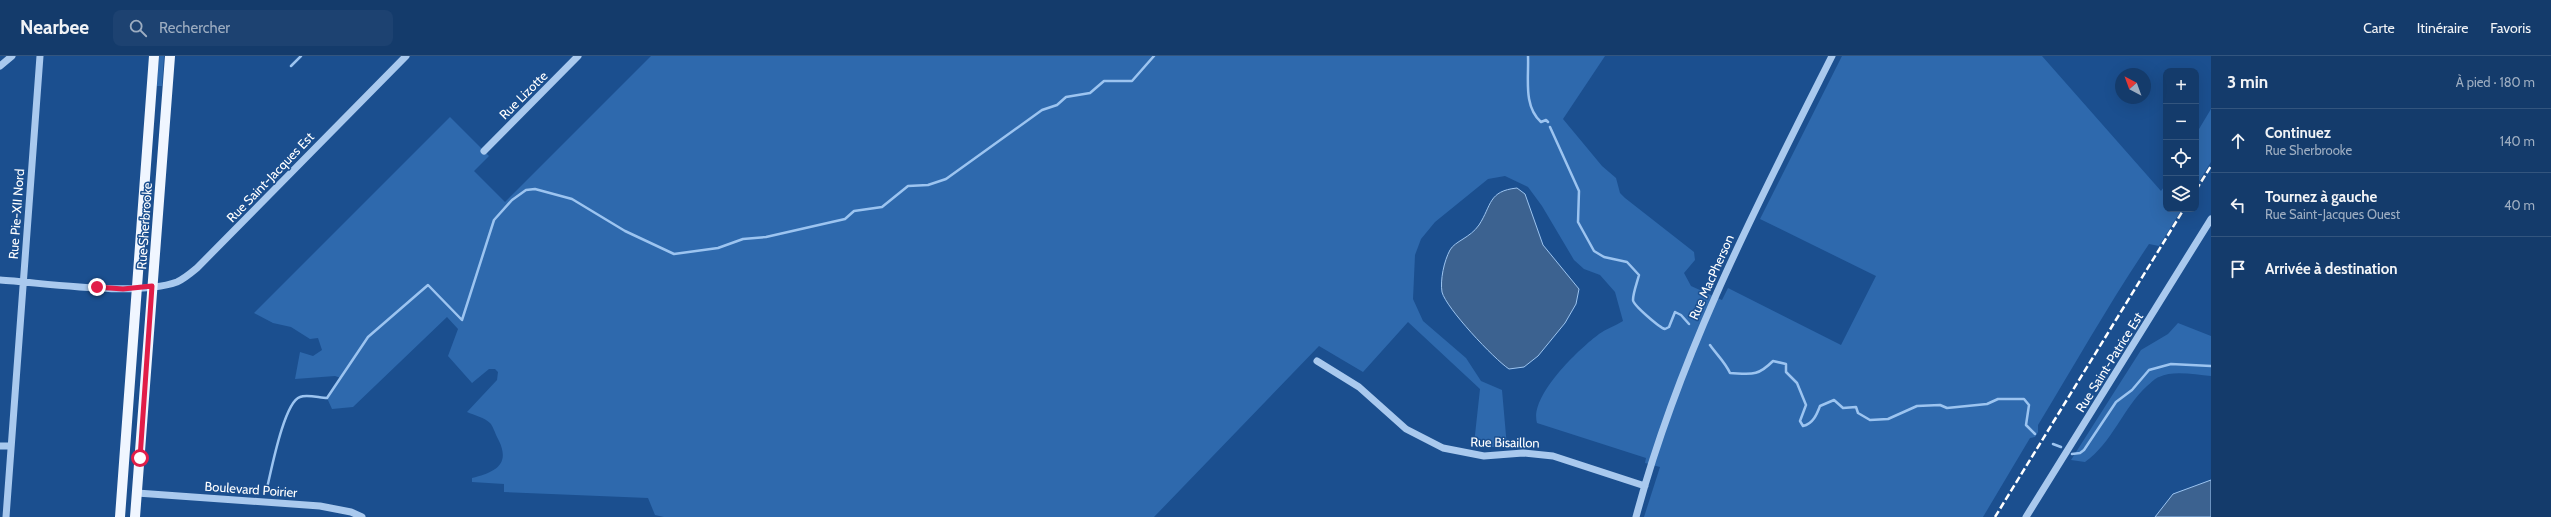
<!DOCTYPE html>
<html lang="fr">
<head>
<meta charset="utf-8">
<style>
	:root { --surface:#143b6b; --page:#1d4271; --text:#f1f3f6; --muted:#9dadc1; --line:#33557e }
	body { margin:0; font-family:Cabin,sans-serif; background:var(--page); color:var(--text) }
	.controls { position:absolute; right:12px; top:12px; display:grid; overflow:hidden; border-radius:8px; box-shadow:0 4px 16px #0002 }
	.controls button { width:36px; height:36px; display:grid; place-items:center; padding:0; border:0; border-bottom:1px solid var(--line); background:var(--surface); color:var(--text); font:20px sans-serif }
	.compass { position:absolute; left:2115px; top:12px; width:36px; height:36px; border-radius:50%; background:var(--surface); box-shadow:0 4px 16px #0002; rotate:319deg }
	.stop { position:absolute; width:12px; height:12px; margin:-9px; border:3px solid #e11d48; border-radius:50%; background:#fff }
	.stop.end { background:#e11d48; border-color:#fff; box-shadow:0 1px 4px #0008 }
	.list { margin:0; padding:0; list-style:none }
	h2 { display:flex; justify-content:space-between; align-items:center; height:52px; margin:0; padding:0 16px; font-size:17px }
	h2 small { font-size:13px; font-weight:400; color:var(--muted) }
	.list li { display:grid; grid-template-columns:26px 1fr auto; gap:12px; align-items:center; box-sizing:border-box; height:64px; padding:0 16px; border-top:1px solid var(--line) }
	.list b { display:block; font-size:15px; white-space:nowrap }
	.list p { margin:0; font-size:13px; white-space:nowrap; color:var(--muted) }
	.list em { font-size:13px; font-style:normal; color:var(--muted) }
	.icon { flex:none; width:22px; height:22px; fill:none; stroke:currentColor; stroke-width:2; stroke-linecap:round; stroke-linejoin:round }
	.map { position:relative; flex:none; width:2211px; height:461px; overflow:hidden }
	header { display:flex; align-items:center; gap:24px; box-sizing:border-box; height:56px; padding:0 20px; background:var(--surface); border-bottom:1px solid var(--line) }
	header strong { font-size:19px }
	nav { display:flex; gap:22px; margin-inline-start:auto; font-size:14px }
	.search { width:280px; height:36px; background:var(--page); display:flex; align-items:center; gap:10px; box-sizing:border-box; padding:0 14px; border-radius:8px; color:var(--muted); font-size:15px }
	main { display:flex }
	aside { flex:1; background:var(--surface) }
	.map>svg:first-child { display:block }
</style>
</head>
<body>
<header>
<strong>Nearbee</strong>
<div class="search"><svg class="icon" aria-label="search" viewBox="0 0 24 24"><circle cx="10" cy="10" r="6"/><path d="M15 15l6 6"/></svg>Rechercher</div>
<nav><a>Carte</a><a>Itinéraire</a><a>Favoris</a></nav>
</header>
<main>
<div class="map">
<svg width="2211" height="461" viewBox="0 0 2211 461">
	<rect width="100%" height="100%" fill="#1b4f8f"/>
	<!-- green -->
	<path fill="#2e69ad" d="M 159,0 L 164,0 L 162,30 L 157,30 Z
		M 651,0 L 1605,0 L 1563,63 L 1602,110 L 1616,122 L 1620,137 L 1625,142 L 1694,196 L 1695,204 L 1684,217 L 1691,230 L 1722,244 L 1728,232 L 1841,289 L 1876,220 L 1760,163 L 1842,0 L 2042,0 L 2161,135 L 2166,128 L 2166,153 L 2182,153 L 2159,190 L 2149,188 C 2110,246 2075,308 2038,369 L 2038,376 L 2035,381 L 2030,382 L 1983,461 L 1644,461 L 1660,411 L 1645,407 L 1646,402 L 1537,367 C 1529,340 1579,293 1599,278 C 1606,273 1615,270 1623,265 L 1615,236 L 1600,219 L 1584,213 L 1574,204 L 1542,150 L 1528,131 L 1505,120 L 1488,123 L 1435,166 L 1421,183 L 1415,199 L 1413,243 L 1423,265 L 1466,302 L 1481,325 L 1502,334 L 1507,391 L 1490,391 L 1474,388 L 1480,333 L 1408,266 L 1363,316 L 1319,290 L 1154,461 L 664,461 L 655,459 L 648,442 L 504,436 L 504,428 L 472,426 L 472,422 C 496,416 512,408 497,381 C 495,377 493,370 490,367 C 485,362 474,359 467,356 L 497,324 L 498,316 L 495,313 L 489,313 L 472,327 L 448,300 L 458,273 L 447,261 L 353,351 L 332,353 L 327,342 L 341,322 L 335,320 L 295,323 L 300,296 L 313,300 L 322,294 L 318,282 L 310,283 L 291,271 L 273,267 L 254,257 L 450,61 L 489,100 L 474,115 L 505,146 Z
		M 2211,53 L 2211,106 L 2196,130 L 2196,78 Z
		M 2178,267 L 2211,280 L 2211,320 C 2195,319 2174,314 2159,321 C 2155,322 2151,327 2147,330 C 2123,352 2112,387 2085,406 L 2071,404 L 2141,294 L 2168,278 Z"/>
	<!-- water -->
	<path fill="#3c6290" stroke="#9cc4f0" d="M 1517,132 L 1525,138 L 1543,189 L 1579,233 L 1576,248 L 1565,267 L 1538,300 L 1524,311 L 1509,313 C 1494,303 1446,252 1442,236 C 1440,224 1444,205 1450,194 C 1455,185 1470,182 1479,169 C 1492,149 1488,135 1517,132 Z
		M 2211,424 L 2211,461 L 2155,461 L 2173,438 Z"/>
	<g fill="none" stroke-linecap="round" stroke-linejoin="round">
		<!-- stream -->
		<path stroke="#9cc4f0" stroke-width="2.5" d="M 1528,0 C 1529,22 1523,50 1541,66 L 1546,64 L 1548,66
			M 291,10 L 301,0
			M 1550,71 L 1579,135 L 1578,166 L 1594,195 L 1604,201 L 1627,206 L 1639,219 C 1637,227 1633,237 1633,244 C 1633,249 1660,272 1665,273 L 1669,271 L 1675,256 L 1681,259 L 1689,268
			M 1710,289 C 1717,299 1725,306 1730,317 C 1751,318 1757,321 1773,305 L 1786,308 L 1786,316 L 1797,327 L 1806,349 L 1800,365 L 1803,370 C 1813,368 1817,358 1820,350 L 1834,344 L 1843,352 L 1856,351 L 1858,357 L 1870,364 L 1888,363 L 1917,350 L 1940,349 L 1947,352 L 1987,348 L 1998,343 L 2024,343 L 2029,349 L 2026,369 L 2035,378
			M 2053,388 L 2061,391
			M 2072,398 L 2080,397 L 2084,394 L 2116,346 L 2132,334 L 2149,314 L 2171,308 L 2211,310
			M 267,432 C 271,416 284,346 300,341 C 307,338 320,342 327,342 L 368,281 L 428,229 L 462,264 L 494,164 L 512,144 L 526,134 L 535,133 L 572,143 L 625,175 L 674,198 L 718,192 L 743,183 L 766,181 L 845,163 L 854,155 L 882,151 L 908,130 L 928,129 L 946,123 L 1042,54 L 1057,49 L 1066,41 L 1090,37 L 1104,25 L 1132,25 L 1154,0"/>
		<!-- minor -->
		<path stroke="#a9c9ee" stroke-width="7" d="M 0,10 L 12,0
			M 484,95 L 578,0
			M 0,224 C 46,227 135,241 177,226 C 184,223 191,217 197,212 L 406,0
			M 1317,305 L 1359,331 L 1406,373 L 1443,392 L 1484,400 L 1523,397 L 1553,400 L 1645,430
			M 0,390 L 11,390
			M 137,437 L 320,450 L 351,456 L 362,461
			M 6,461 L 40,0
			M 1636,461 C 1679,299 1757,149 1832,0
			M 2026,461 L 2211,163"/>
		<!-- major -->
		<path stroke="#f0f6ff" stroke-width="10" d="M 120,461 L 154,0
			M 135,461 L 170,0"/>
		<!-- rail -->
		<path stroke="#fff" stroke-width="2.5" stroke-dasharray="7 3" stroke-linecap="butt" d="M 2196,134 L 2211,110
			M 1995,461 L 2184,153"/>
	</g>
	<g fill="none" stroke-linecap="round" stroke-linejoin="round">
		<!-- route -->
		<path stroke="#e11d48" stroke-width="5" d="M 97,231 L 123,233 L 152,230 L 140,402"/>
	</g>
	<g text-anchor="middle" stroke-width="3" stroke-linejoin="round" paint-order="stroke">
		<!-- street labels -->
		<g font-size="13" fill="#fff" stroke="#1b4f8f">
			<text transform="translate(523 39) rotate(-45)" y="5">Rue Lizotte</text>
			<text transform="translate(270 121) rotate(-46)" y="5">Rue Saint-Jacques Est</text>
			<text transform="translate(16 158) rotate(-86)" y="5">Rue Pie-XII Nord</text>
			<text transform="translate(144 170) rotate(-86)" y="5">Rue Sherbrooke</text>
			<text transform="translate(1711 221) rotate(-66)" y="5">Rue MacPherson</text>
			<text transform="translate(2109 306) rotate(-58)" y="5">Rue Saint-Patrice Est</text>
			<text transform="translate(1505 386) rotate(1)" y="5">Rue Bisaillon</text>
			<text transform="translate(251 433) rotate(4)" y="5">Boulevard Poirier</text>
		</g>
	</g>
</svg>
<div class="controls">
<button>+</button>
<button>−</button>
<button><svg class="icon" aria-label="locate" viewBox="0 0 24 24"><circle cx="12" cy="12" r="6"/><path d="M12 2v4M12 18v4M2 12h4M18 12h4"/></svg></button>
<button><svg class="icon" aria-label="layers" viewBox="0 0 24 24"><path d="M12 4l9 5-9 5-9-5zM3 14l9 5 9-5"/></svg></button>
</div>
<svg class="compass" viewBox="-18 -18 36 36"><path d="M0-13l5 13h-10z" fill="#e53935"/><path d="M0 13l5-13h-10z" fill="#9dadc1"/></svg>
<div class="stop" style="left:140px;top:402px"></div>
<div class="stop end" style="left:97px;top:231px"></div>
</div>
<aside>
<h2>3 min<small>À pied · 180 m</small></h2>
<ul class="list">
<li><svg class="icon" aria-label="ahead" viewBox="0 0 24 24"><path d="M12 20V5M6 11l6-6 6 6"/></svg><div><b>Continuez</b><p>Rue Sherbrooke</p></div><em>140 m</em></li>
<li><svg class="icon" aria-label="left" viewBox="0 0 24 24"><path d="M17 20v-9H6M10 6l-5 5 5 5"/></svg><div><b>Tournez à gauche</b><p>Rue Saint-Jacques Ouest</p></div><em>40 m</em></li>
<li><svg class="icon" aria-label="arrive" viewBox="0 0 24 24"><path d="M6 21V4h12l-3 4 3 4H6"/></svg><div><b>Arrivée à destination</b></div></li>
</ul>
</aside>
</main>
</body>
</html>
